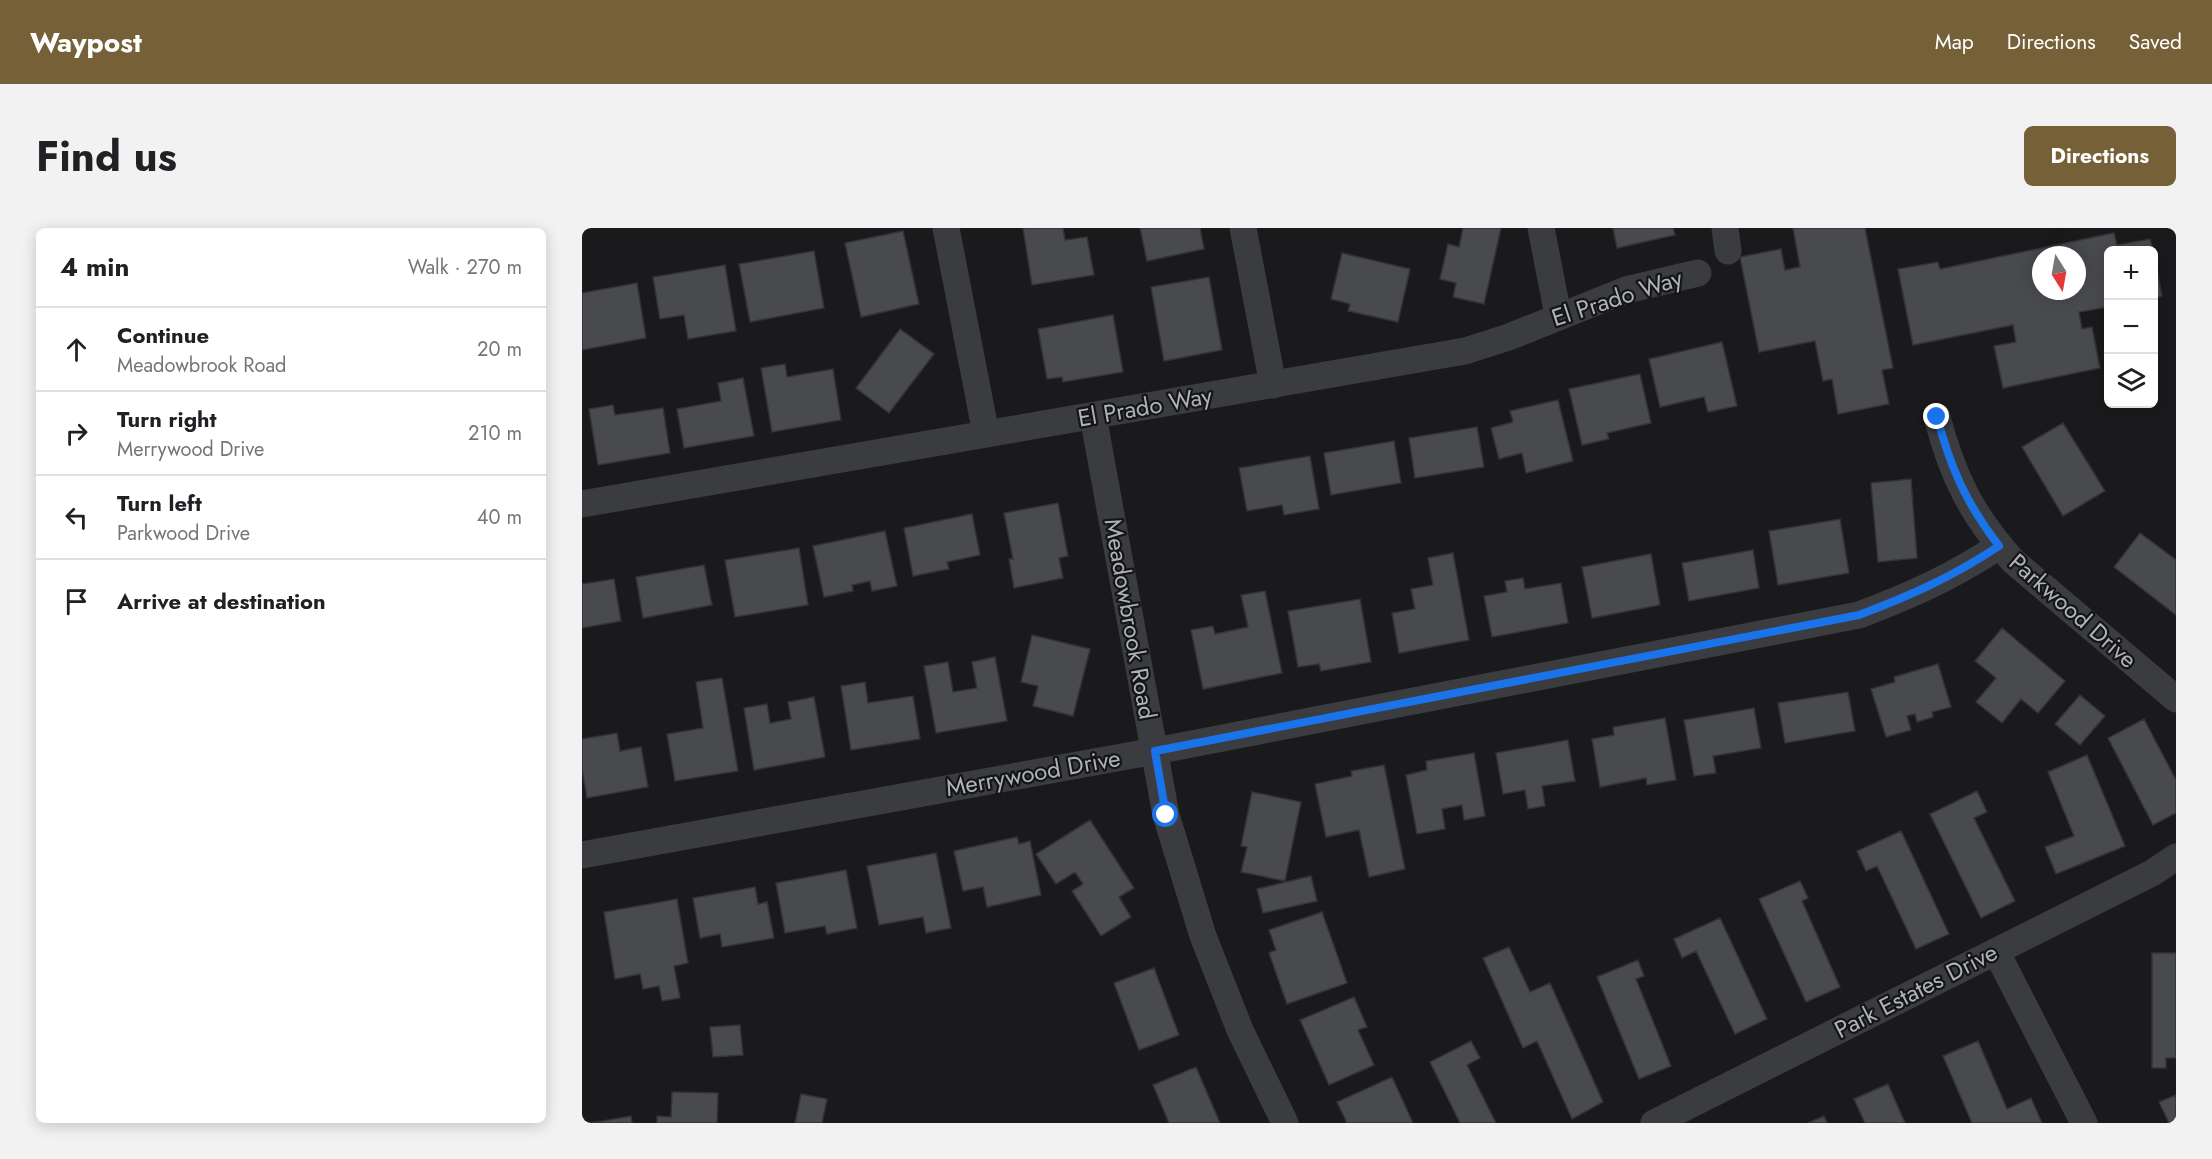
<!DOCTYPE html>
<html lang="en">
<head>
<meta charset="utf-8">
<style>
	:root { --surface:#fff; --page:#f2f2f2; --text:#202124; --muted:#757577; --line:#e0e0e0; --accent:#766037 }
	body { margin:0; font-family:Jost,sans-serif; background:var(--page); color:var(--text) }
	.controls { position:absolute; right:18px; top:18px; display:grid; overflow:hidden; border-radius:9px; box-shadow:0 3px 15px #0003 }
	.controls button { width:54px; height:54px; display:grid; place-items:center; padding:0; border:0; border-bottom:2px solid var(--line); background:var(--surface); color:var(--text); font:30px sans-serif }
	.compass { position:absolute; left:1450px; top:18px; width:54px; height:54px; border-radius:50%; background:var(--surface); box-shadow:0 3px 15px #0003; rotate:169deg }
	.stop { position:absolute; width:18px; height:18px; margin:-14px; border:4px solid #1a73e8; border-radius:50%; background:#fff }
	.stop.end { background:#1a73e8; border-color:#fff; box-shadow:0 2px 6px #0008 }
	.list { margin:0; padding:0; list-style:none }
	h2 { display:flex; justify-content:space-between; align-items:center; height:78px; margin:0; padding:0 24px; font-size:26px }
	h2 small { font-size:20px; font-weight:400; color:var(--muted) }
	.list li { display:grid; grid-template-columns:39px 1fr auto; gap:18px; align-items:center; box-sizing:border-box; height:84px; padding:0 24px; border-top:2px solid var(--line) }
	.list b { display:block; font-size:22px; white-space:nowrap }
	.list p { margin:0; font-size:20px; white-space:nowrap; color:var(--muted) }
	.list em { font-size:20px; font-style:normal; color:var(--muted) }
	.icon { flex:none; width:33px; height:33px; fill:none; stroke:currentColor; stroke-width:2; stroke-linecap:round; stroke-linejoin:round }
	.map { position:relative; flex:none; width:1594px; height:895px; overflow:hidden; border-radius:9px }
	header { display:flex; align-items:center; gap:36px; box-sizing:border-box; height:84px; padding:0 30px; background:var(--accent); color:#fff }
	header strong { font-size:28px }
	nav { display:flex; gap:33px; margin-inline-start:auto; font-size:21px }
	.intro { display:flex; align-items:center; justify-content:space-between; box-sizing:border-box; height:144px; padding:0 36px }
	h1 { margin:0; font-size:42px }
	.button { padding:15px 27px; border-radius:9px; background:var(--accent); color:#fff; font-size:21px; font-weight:700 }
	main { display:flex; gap:36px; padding:0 36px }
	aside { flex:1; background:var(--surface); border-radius:9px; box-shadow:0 3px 15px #0003 }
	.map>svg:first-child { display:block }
</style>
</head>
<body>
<header>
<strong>Waypost</strong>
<nav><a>Map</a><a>Directions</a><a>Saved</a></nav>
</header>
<div class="intro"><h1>Find us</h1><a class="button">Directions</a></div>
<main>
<aside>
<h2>4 min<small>Walk · 270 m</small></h2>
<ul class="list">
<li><svg class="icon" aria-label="ahead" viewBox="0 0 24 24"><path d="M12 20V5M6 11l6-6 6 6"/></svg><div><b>Continue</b><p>Meadowbrook Road</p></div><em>20 m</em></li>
<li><svg class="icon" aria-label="right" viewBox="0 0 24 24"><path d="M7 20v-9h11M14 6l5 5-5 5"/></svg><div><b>Turn right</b><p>Merrywood Drive</p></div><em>210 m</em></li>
<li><svg class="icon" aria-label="left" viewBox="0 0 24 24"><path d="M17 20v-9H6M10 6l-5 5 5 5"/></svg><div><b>Turn left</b><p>Parkwood Drive</p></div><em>40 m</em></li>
<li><svg class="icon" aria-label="arrive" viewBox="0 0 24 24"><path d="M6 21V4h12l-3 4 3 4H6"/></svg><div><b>Arrive at destination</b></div></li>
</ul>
</aside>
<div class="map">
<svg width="1594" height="895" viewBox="0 0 1594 895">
	<rect width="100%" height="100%" fill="#1a1a1c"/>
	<!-- building -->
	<path fill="#494a4e" stroke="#343437" stroke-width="1.5" fill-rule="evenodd" d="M 441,0 L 481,0 L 483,12 L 505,9 L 512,47 L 450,57 Z
		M 558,0 L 618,0 L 622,21 L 565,33 Z
		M 881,0 L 919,0 L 902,76 L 871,69 L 874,55 L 858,51 L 866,16 L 877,19 Z
		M 1031,0 L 1091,0 L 1093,7 L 1035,20 Z
		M 1211,0 L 1283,0 L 1311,140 L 1300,142 L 1307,176 L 1256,186 L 1250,151 L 1241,153 L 1233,113 L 1177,124 L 1158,29 L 1199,21 L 1203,42 L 1218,39 Z
		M 321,3 L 337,76 L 279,89 L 263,15 Z
		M 1532,5 L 1535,17 L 1568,11 L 1571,22 L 1526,22 L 1526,79 L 1497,84 L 1500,101 L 1510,99 L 1518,140 L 1421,160 L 1412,118 L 1434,114 L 1431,97 L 1331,117 L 1316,41 L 1356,34 L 1358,41 ZM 1459,27 L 1495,27 L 1495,63 L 1459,63 Z
		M 232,23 L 242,80 L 168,94 L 157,36 Z
		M 760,25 L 828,41 L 816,94 L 766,83 L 768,76 L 749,71 Z
		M 1572,26 L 1580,68 L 1572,70 Z
		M 143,37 L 154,103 L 106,111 L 102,87 L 78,91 L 71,49 Z
		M 627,49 L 640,122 L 582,133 L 569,59 Z
		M 55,55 L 64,110 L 0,122 L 0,65 Z
		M 531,87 L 541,144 L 481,154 L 480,149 L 465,151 L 456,101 Z
		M 318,101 L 352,126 L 307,185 L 274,160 Z
		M 1140,114 L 1155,178 L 1126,184 L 1122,169 L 1078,179 L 1067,131 Z
		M 203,136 L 205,149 L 251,141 L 259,192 L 190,204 L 179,140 Z
		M 1058,146 L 1069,195 L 1025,205 L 1027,211 L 1000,217 L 987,161 Z
		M 161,150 L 172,208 L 102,220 L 95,181 L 139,173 L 136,155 Z
		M 976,172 L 991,233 L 944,245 L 940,225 L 917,231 L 909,200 L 931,194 L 928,183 Z
		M 31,177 L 33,187 L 81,180 L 88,225 L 16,237 L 7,181 Z
		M 1481,195 L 1523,263 L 1481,288 L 1440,219 Z
		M 895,199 L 902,239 L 833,250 L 827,210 Z
		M 812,213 L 819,255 L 749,267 L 742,225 Z
		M 728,228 L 737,281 L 702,287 L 700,277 L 665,283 L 657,240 Z
		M 1329,251 L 1335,330 L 1296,334 L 1289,255 Z
		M 476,275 L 486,328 L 477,330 L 481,350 L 432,360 L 427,331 L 431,331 L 422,285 Z
		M 390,286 L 398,327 L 365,334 L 367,341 L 331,348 L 322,300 Z
		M 1258,291 L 1267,345 L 1196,357 L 1187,303 Z
		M 303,303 L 315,358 L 290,363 L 288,353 L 270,357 L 271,363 L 242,369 L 231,318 Z
		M 1558,305 L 1594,332 L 1594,387 L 1532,339 Z
		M 217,320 L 226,377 L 153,389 L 143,332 Z
		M 1171,322 L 1177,360 L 1107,373 L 1100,335 Z
		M 871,325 L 887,412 L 817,425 L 810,385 L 833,381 L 829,361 L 851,357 L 846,330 Z
		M 1069,326 L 1078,377 L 1010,390 L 1000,339 Z
		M 122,337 L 130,377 L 61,390 L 54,349 Z
		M 941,350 L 943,361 L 979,355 L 986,395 L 910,409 L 902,368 L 925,364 L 923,353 Z
		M 32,351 L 39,393 L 0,400 L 0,356 Z
		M 683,363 L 700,445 L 621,461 L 609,402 L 631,398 L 633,406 L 666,399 L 659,367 Z
		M 778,371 L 789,434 L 739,443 L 737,436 L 716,439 L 706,383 Z
		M 1420,400 L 1483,453 L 1456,485 L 1439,471 L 1420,495 L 1394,474 L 1414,450 L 1393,433 Z
		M 450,407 L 508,421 L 491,488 L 451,478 L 456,458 L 439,454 Z
		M 413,429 L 425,493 L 354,505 L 342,438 L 366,434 L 371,464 L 395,460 L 390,434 Z
		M 1356,436 L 1369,479 L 1350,484 L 1351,489 L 1335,494 L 1333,486 L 1325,488 L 1329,502 L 1304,509 L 1289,461 L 1313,454 L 1312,449 Z
		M 140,450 L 156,543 L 93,553 L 85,506 L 121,500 L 114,454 Z
		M 283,454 L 286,475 L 331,468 L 338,511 L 269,522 L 259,458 Z
		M 1266,464 L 1273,503 L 1203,515 L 1196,475 Z
		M 1498,467 L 1523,488 L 1498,517 L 1473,496 Z
		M 232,469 L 243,529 L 172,542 L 162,480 L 185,476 L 188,495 L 209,491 L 206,474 Z
		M 1172,480 L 1179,520 L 1131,528 L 1134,545 L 1112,548 L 1102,492 Z
		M 1083,490 L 1094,552 L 1065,557 L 1064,550 L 1018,559 L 1010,511 L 1032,507 L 1031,499 Z
		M 1562,491 L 1594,552 L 1594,585 L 1571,597 L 1526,510 Z
		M 35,505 L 38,523 L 59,519 L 66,559 L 5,570 L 0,541 L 0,511 Z
		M 986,512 L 993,553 L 960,558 L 963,578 L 946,581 L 943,562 L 921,566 L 914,525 Z
		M 892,525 L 903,588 L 882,592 L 880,577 L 860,581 L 863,601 L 835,606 L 824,547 L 845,542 L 844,533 Z
		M 1505,527 L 1543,618 L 1474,646 L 1463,619 L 1492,608 L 1466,544 Z
		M 802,537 L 823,641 L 787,649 L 777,602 L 744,609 L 733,556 L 770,548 L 769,543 Z
		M 1395,563 L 1405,584 L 1392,590 L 1433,673 L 1399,690 L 1348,586 Z
		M 670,564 L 719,574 L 703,653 L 659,644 L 665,619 L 659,618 Z
		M 508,592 L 552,660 L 537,669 L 549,689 L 519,708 L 490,663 L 501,656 L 493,644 L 474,656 L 454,626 Z
		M 1319,603 L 1367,706 L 1334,721 L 1295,638 L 1284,643 L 1275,623 Z
		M 435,609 L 437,616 L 448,613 L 459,667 L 405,679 L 401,659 L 381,663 L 372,623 Z
		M 354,625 L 369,700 L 344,705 L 341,689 L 297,697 L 285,638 Z
		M 264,642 L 275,700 L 245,706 L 243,698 L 203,705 L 194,655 Z
		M 729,648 L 735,673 L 681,685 L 675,661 Z
		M 1218,653 L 1226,670 L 1220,673 L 1258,759 L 1224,774 L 1177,671 Z
		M 173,659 L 176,676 L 185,674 L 192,710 L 140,719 L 138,706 L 118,710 L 111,670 Z
		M 95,671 L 106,735 L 92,738 L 98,770 L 80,773 L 77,758 L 61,761 L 58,746 L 33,751 L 22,684 Z
		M 740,684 L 765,755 L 705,776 L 687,725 L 694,722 L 687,702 Z
		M 1138,690 L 1185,791 L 1153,806 L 1114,723 L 1100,730 L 1092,711 Z
		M 927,719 L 948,764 L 968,755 L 1021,874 L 990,891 L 955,813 L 941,820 L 901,730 Z
		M 1570,725 L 1594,725 L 1594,830 L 1584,830 L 1584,840 L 1570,840 Z
		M 1056,732 L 1062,748 L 1054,751 L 1089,838 L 1057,851 L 1015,749 Z
		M 572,740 L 597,807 L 557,822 L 532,755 Z
		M 772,769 L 785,799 L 776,802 L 792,837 L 747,857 L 718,792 Z
		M 158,797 L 161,827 L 131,829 L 128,799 Z
		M 889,813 L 898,830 L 885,837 L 914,895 L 878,895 L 848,834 Z
		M 1396,813 L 1425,881 L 1449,870 L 1460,895 L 1390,895 L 1361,828 Z
		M 614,839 L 638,895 L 587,895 L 571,857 Z
		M 810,849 L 831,895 L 765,895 L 755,874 Z
		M 1306,856 L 1323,895 L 1283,895 L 1272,871 Z
		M 90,864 L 136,865 L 135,895 L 75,895 L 75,888 L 89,889 Z
		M 219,866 L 245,871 L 240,895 L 213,895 Z
		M 1594,867 L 1594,895 L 1587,895 L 1577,874 Z
		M 49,888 L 50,895 L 9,895 Z
		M 1242,888 L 1245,895 L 1226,895 Z"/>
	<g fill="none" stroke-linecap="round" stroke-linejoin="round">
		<!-- minor -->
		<path stroke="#3b3c40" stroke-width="27" d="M 364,0 L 404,206
			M 661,0 L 691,157
			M 959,0 L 976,87
			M 1143,0 L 1146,23
			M 511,188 L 584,587 L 621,708 L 658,802 L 703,895
			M 1355,189 C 1370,247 1390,288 1431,333 L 1594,471
			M 0,276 L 883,123 L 927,109 L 1044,62 L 1116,45
			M 0,627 L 573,523 L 1277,387 C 1330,367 1370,349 1417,318
			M 1414,723 L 1502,895
			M 1072,895 L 1570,645 L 1594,629"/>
	</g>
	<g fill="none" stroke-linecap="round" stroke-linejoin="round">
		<!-- route -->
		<path stroke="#1a73e8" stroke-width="8" d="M 584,587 L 573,523 L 1277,387 C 1330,367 1370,349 1417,318 C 1384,275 1369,241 1355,189"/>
	</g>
	<g text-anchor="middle" stroke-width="4.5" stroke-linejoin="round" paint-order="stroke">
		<!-- street labels -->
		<g font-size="24" fill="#aeb2ba" stroke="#151517">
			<text transform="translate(1035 70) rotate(-18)" y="8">El Prado Way</text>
			<text transform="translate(563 179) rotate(-10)" y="8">El Prado Way</text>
			<text transform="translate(1491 383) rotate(41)" y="8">Parkwood Drive</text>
			<text transform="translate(548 391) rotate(80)" y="8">Meadowbrook Road</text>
			<text transform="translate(451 545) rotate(-10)" y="8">Merrywood Drive</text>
			<text transform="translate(1334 763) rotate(-27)" y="8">Park Estates Drive</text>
		</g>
	</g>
</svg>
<div class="controls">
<button>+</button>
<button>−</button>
<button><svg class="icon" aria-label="layers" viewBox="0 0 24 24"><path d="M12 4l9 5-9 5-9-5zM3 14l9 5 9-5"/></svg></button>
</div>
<svg class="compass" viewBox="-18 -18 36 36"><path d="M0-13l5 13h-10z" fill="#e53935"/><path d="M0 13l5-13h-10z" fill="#757577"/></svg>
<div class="stop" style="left:584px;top:587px"></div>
<div class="stop end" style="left:1355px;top:189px"></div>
</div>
</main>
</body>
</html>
